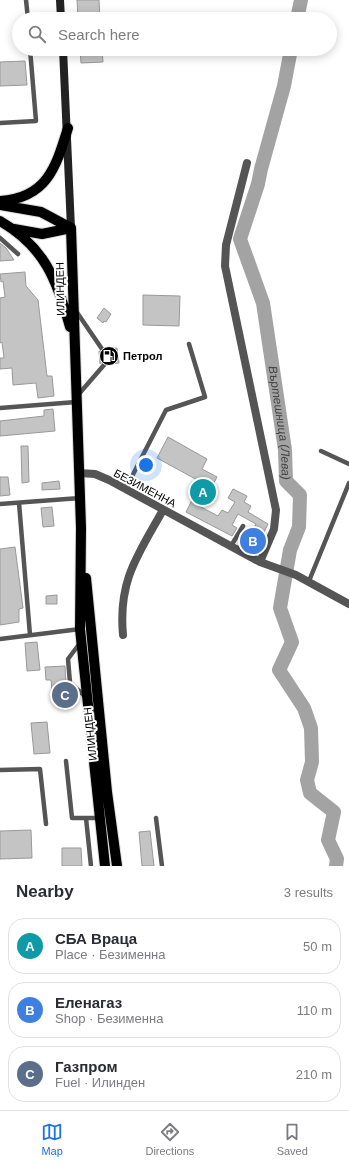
<!DOCTYPE html>
<html lang="en">
<head>
<meta charset="utf-8">
<style>
	:root { --surface:#fff; --page:#f2f2f3; --text:#2b2b33; --muted:#7c7c81; --line:#e1e1e2; --accent:#1a73e8 }
	body { margin:0; font-family:Arial,sans-serif; background:var(--page); color:var(--text) }
	.you { position:absolute; left:146px; top:465px; width:14px; height:14px; margin:-10px; border:3px solid #fff; border-radius:50%; background:#1a73e8; box-shadow:0 0 0 6px #1a73e833 }
	.badge { display:grid; place-items:center; width:26px; height:26px; border-radius:50%; background:var(--accent); color:#fff; font-size:13px; font-weight:700 }
	.pin { position:absolute; translate:-50% -50%; border:2px solid #fff; box-shadow:0 1px 4px #0006 }
	.list { margin:0; padding:0; list-style:none }
	h2 { display:flex; justify-content:space-between; align-items:center; height:52px; margin:0; padding:0 16px; font-size:17px }
	h2 small { font-size:13px; font-weight:400; color:var(--muted) }
	.list li { display:grid; grid-template-columns:26px 1fr auto; gap:12px; align-items:center; box-sizing:border-box; height:56px; margin:0 8px 8px; padding:0 8px; border:1px solid var(--line); border-radius:16px }
	.list b { display:block; font-size:15px; white-space:nowrap }
	.list p { margin:0; font-size:13px; white-space:nowrap; color:var(--muted) }
	.list em { font-size:13px; font-style:normal; color:var(--muted) }
	.icon { flex:none; width:22px; height:22px; fill:none; stroke:currentColor; stroke-width:2; stroke-linecap:round; stroke-linejoin:round }
	.map { position:relative; flex:none; width:349px; height:866px; overflow:hidden }
	.search { position:absolute; background:var(--surface); box-shadow:0 2px 10px #0003; left:12px; right:12px; top:12px; height:44px; display:flex; align-items:center; gap:10px; box-sizing:border-box; padding:0 14px; border-radius:22px; color:var(--muted); font-size:15px }
	.sheet { height:244px; background:var(--surface) }
	nav { display:flex; justify-content:space-around; align-items:center; box-sizing:border-box; height:56px; border-top:1px solid var(--line); background:var(--surface); font-size:11px; color:var(--muted) }
	nav a { display:grid; justify-items:center; gap:2px }
	nav .on { color:var(--accent) }
	.map>svg:first-child { display:block }
</style>
</head>
<body>
<div class="map">
<svg width="349" height="866" viewBox="0 0 349 866">
	<rect width="100%" height="100%" fill="#fff"/>
	<g fill="none" stroke-linecap="round" stroke-linejoin="round">
		<!-- river -->
		<g stroke="#a3a3a3" stroke-width="14">
			<path d="M 297,19 L 301,0"/>
			<path id="s1" d="M 291,49 L 284,86 L 261,169 L 258,184 L 240,239 L 263,303 L 285,450 L 286,481 L 300,495 L 299,527 L 290,550 L 280,608 L 292,642 L 279,670 L 304,708 L 311,728 L 312,762 L 307,780 L 310,793 L 334,812 L 328,840 L 337,859 L 336,866"/>
		</g>
	</g>
	<!-- building -->
	<path fill="#c4c4c4" stroke="#999" d="M 77,0 L 99,0 L 100,19 L 78,19 Z
		M 80,49 L 102,49 L 103,62 L 81,63 Z
		M 25,61 L 27,85 L 0,86 L 0,62 Z
		M 0,243 L 6,248 L 14,260 L 0,261 Z
		M 25,272 L 26,286 L 38,300 L 47,376 L 52,376 L 54,396 L 38,398 L 36,383 L 13,385 L 12,368 L 0,369 L 0,358 L 4,358 L 2,342 L 0,343 L 0,298 L 5,297 L 3,281 L 1,282 L 0,274 Z
		M 143,295 L 180,296 L 179,326 L 143,325 Z
		M 104,308 L 111,314 L 106,322 L 104,321 L 103,323 L 97,318 Z
		M 117,348 L 119,363 L 108,364 L 104,361 L 100,364 L 99,351 L 103,353 L 106,349 Z
		M 53,409 L 55,431 L 0,436 L 0,421 L 44,416 L 44,410 Z
		M 168,437 L 207,459 L 202,469 L 217,477 L 201,507 L 218,516 L 222,510 L 228,513 L 235,502 L 228,498 L 233,489 L 247,496 L 244,502 L 251,506 L 248,512 L 268,524 L 255,550 L 245,544 L 256,524 L 238,514 L 232,525 L 237,528 L 232,536 L 186,512 L 201,482 L 157,458 Z
		M 21,446 L 28,446 L 29,482 L 22,483 Z
		M 0,477 L 8,477 L 10,495 L 0,496 Z
		M 59,481 L 60,489 L 42,490 L 42,483 Z
		M 52,507 L 54,526 L 43,527 L 41,508 Z
		M 15,547 L 23,608 L 19,609 L 19,622 L 0,625 L 0,549 Z
		M 57,595 L 57,604 L 46,604 L 46,596 Z
		M 37,642 L 40,670 L 27,671 L 25,643 Z
		M 65,666 L 66,683 L 70,688 L 71,700 L 53,702 L 51,680 L 46,680 L 45,667 Z
		M 47,722 L 50,753 L 34,754 L 31,723 Z
		M 31,830 L 32,858 L 0,859 L 0,831 Z
		M 150,831 L 154,866 L 142,866 L 139,832 Z
		M 62,848 L 81,848 L 82,866 L 62,866 Z"/>
	<g fill="none" stroke-linecap="round" stroke-linejoin="round">
		<defs>
			<path id="primary" d="M 0,201 C 47,198 56,167 68,128
				M 0,205 L 41,212 L 71,228
				M 0,221 C 44,246 57,280 70,327
				M 71,228 L 81,528 L 80,629 L 105,866
				M 14,229 L 42,234 L 71,228
				M 86,578 L 107,792 L 117,866"/>
		</defs>
		<!-- primary casing -->
		<use href="#primary" stroke="#dbdbdb" stroke-width="12"/>
		<!-- lane -->
		<path stroke="#555" stroke-width="4.5" d="M 26,0 L 28,19
			M 0,123 L 36,121 L 30,49
			M 0,238 L 18,254
			M 76,311 L 102,349
			M 78,395 L 104,365
			M 0,408 L 76,402
			M 321,451 L 349,464
			M 125,490 L 166,410 L 205,397 L 189,344
			M 19,503 L 30,635
			M 0,504 L 80,498
			M 231,546 L 243,526
			M 309,581 L 349,483
			M 0,639 L 80,629
			M 80,643 L 68,659 L 70,683 L 86,697
			M 66,761 L 72,818 L 99,818
			M 0,770 L 40,769 L 46,824
			M 86,818 L 91,866
			M 156,818 L 162,866"/>
		<!-- street -->
		<path stroke="#555" stroke-width="8" d="M 247,163 L 226,245 L 225,266 L 276,510 L 274,529 L 260,562
			M 79,473 L 95,474 L 109,480 L 260,562 L 296,575 L 349,604
			M 123,635 C 118,580 138,555 163,510"/>
		<!-- secondary -->
		<path stroke="#222" stroke-width="8" d="M 60,0 L 61,19
			M 63,49 L 71,228"/>
		<!-- primary -->
		<use href="#primary" stroke="#000" stroke-width="10"/>
	</g>
	<!-- icons -->
	<defs>
		<symbol id="fuel-disc" viewBox="-11 -11 22 22"><circle r="9.5" fill="#000" stroke="#fff"/><path d="M-5.5-6h7V0h2V4h1.3V-2.5L3-4.5l.8-.8L6-3V5H2.5V1h-1V6h-7ZM-4.2-4.7v3.2H.2V-4.7Z" fill="#fff"/></symbol>
	</defs>
	<g fill-rule="evenodd">
		<use href="#fuel-disc" x="98" y="345" width="22" height="22"/>
	</g>
	<g text-anchor="middle" stroke-width="4" stroke-linejoin="round" paint-order="stroke">
		<!-- street labels -->
		<g font-size="11" fill="#000" stroke="#fff">
			<text transform="translate(60 289) rotate(-91)" y="4">ИЛИНДЕН</text>
			<text transform="translate(145 488) rotate(28)" y="4">БЕЗИМЕННА</text>
			<text transform="translate(90 734) rotate(-96)" y="4">ИЛИНДЕН</text>
		</g>
		<!-- poi labels -->
		<g font-size="11" font-weight="bold" fill="#000" stroke="#fff" text-anchor="start">
			<text x="123" y="360">Петрол</text>
		</g>
		<!-- water labels -->
		<g font-size="12" font-style="italic" fill="#444" stroke="#fff">
			<text dy="4" stroke="none"><textPath href="#s1" startOffset="386">Въртешница (Лева)</textPath></text>
		</g>
	</g>
</svg>
<div class="you"></div>
<div class="pin badge" style="left:203px;top:492px;background:#0f9aa8">A</div>
<div class="pin badge" style="left:253px;top:541px;background:#3f7fe0">B</div>
<div class="pin badge" style="left:65px;top:695px;background:#5c6f8a">C</div>
<div class="search"><svg class="icon" aria-label="search" viewBox="0 0 24 24"><circle cx="10" cy="10" r="6"/><path d="M15 15l6 6"/></svg>Search here</div>
</div>
<section class="sheet">
<h2>Nearby<small>3 results</small></h2>
<ul class="list">
<li><span class="badge" style="background:#0f9aa8">A</span><div><b>СБА Враца</b><p>Place · Безименна</p></div><em>50 m</em></li>
<li><span class="badge" style="background:#3f7fe0">B</span><div><b>Еленагаз</b><p>Shop · Безименна</p></div><em>110 m</em></li>
<li><span class="badge" style="background:#5c6f8a">C</span><div><b>Газпром</b><p>Fuel · Илинден</p></div><em>210 m</em></li>
</ul>
</section>
<nav>
<a class="on"><svg class="icon" aria-label="map" viewBox="0 0 24 24"><path d="M3 6l6-2 6 2 6-2v14l-6 2-6-2-6 2zM9 4v14M15 6v14"/></svg>Map</a>
<a><svg class="icon" aria-label="directions" viewBox="0 0 24 24"><path d="M12 3l9 9-9 9-9-9zM9 14v-3h6M13 9l2 2-2 2"/></svg>Directions</a>
<a><svg class="icon" aria-label="saved" viewBox="0 0 24 24"><path d="M7 4h10v16l-5-4-5 4z"/></svg>Saved</a>
</nav>
</body>
</html>
